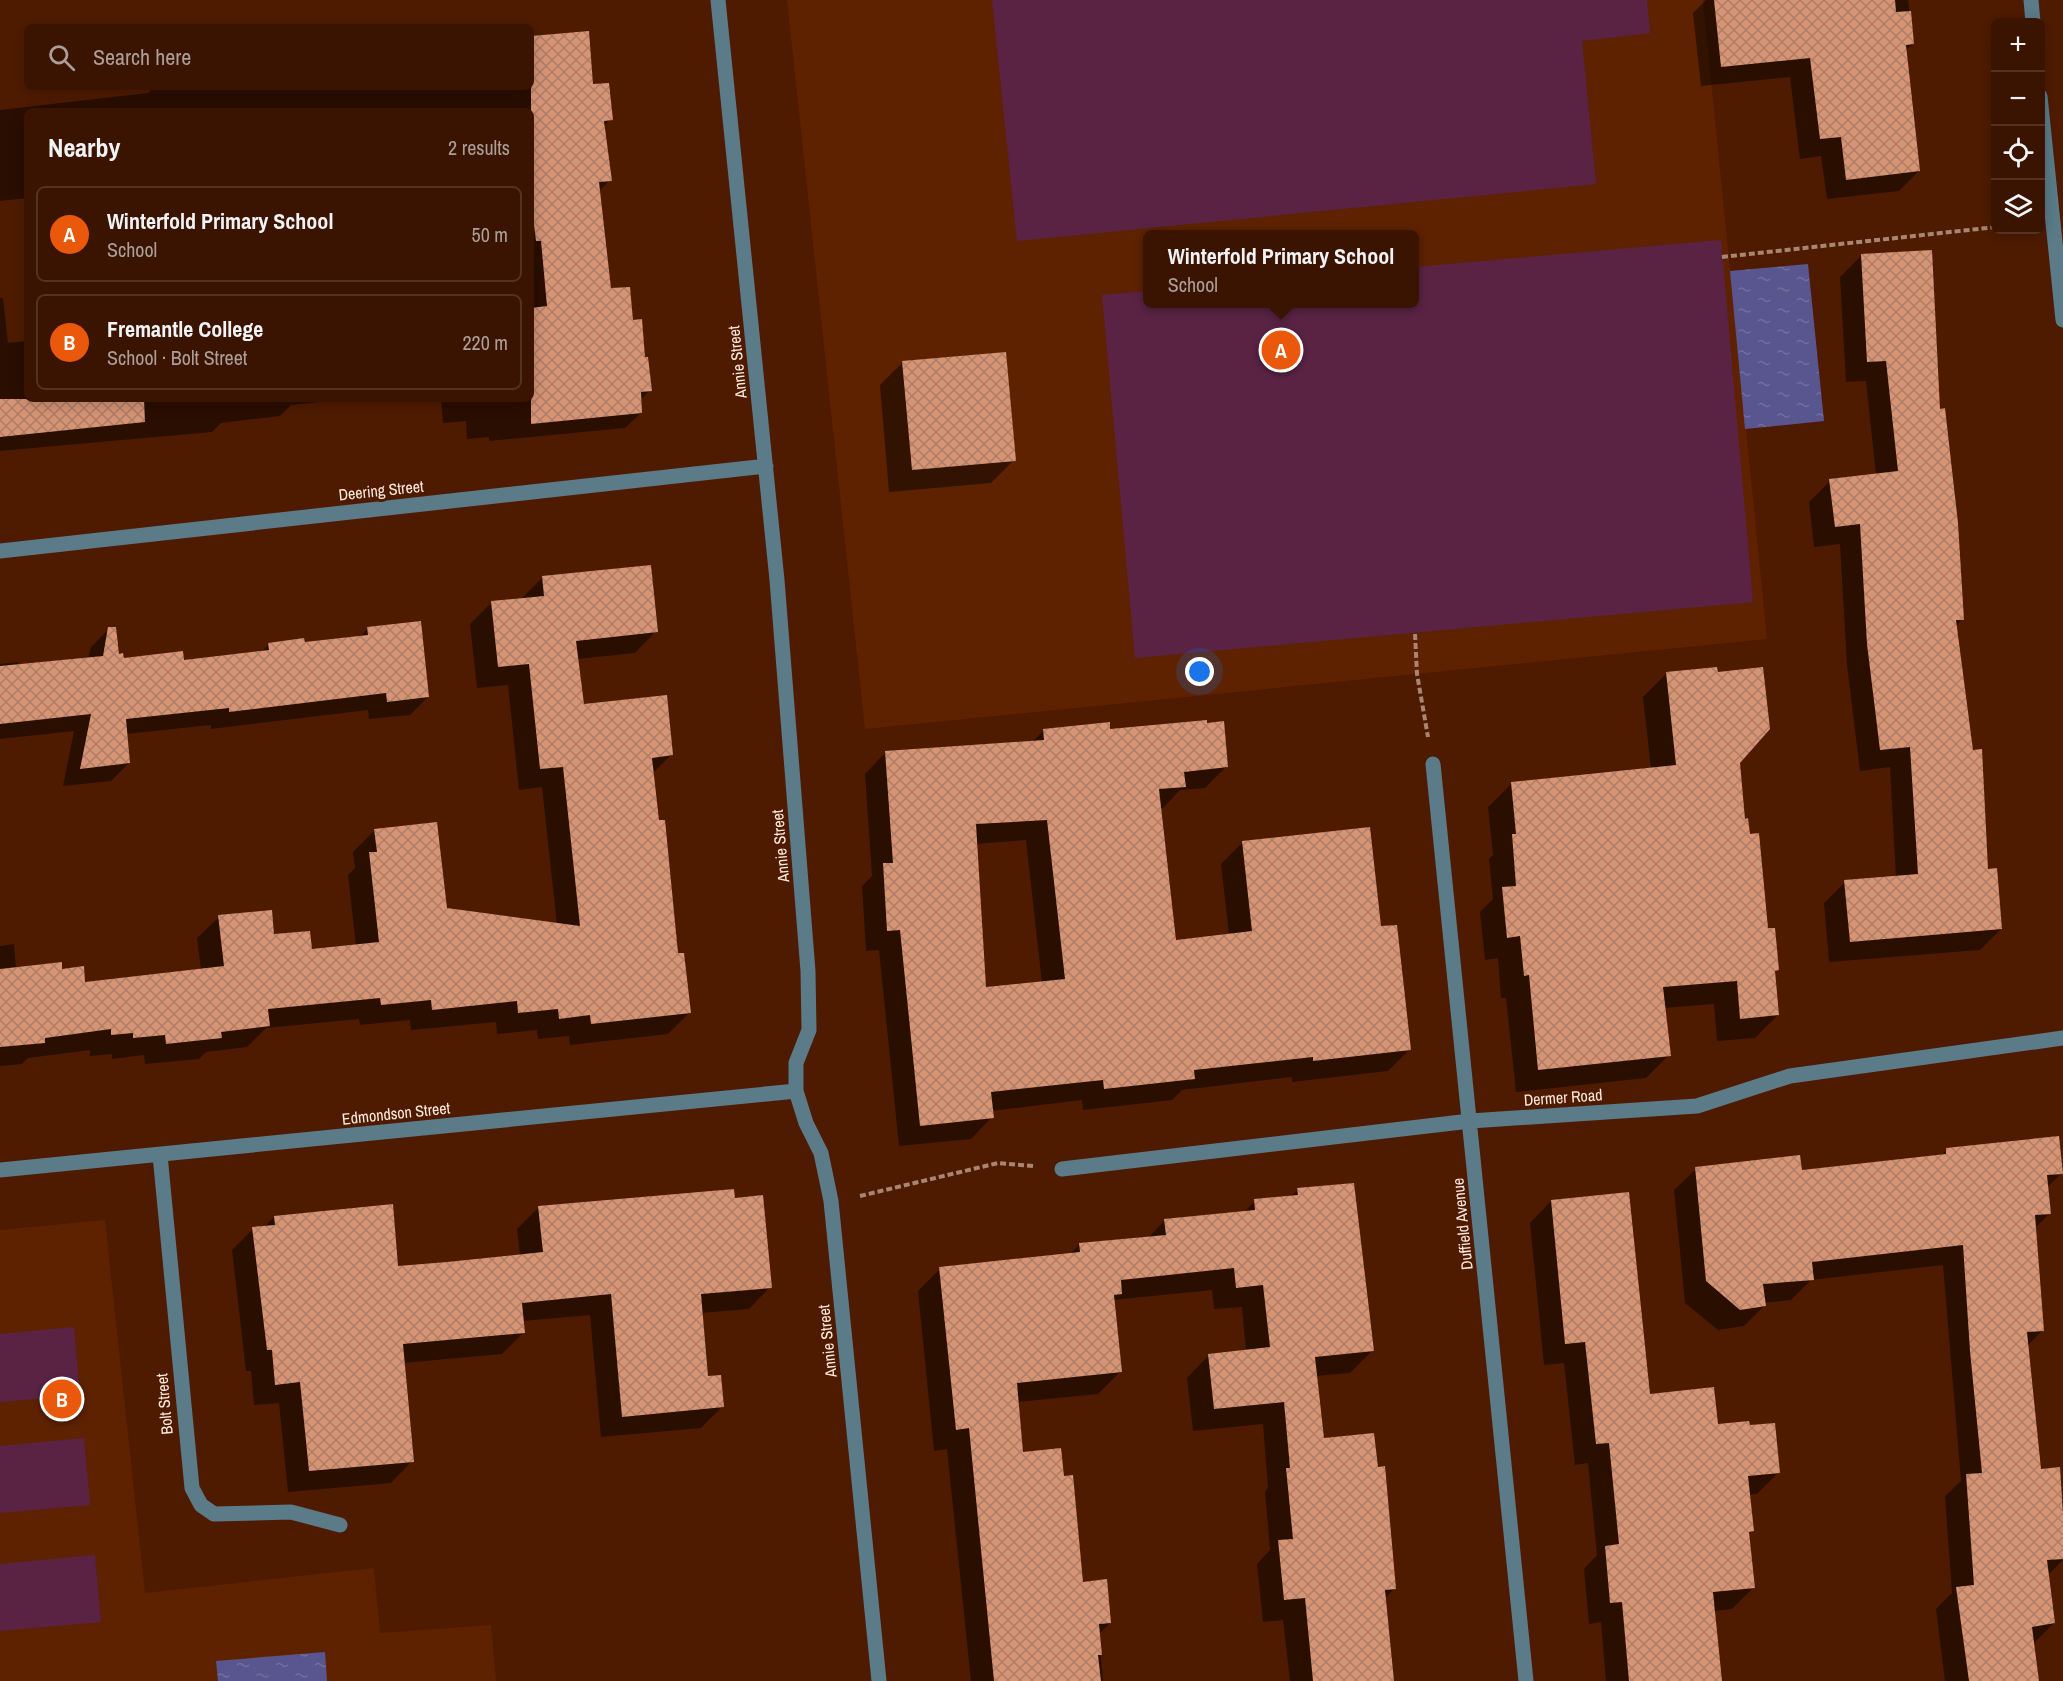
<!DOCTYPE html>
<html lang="en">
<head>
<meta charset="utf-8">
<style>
	:root { --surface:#3b1400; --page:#46210f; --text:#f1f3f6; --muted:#ac9e99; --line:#543322; --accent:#ea580c }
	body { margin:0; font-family:"Archivo Narrow",sans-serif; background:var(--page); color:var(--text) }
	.controls { position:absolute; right:18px; top:18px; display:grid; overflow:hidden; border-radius:9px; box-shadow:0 3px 15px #0003 }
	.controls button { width:54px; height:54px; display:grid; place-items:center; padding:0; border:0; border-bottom:2px solid var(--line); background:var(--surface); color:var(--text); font:30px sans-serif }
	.you { position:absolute; left:1200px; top:672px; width:21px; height:21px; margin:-15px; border:4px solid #fff; border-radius:50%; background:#1a73e8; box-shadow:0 0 0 9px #1a73e833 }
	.badge { display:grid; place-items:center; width:39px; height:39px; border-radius:50%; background:var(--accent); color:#fff; font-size:20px; font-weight:700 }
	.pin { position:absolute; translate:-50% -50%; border:3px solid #fff; box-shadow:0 2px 6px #0006 }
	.popup { position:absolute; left:1143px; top:230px; width:276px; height:78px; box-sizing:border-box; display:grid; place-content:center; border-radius:9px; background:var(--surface); filter:drop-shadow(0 2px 4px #0005); font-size:20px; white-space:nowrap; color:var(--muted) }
	.popup b { font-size:22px; color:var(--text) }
	.popup::after { content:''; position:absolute; left:50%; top:100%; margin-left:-12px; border:12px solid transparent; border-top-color:var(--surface) }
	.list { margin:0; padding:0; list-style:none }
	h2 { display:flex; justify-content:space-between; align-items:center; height:78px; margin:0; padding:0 24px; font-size:26px }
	h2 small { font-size:20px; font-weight:400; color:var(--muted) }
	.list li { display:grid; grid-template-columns:39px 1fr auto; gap:18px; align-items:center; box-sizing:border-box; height:96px; margin:0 12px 12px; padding:0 12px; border:2px solid var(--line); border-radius:9px }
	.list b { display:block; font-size:22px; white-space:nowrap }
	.list p { margin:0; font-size:20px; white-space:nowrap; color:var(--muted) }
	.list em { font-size:20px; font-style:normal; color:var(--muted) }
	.icon { flex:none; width:33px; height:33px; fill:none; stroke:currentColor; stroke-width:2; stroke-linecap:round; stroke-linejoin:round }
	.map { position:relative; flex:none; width:2063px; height:1681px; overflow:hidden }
	.search { position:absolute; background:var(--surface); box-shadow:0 3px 15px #0003; left:24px; top:24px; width:510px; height:66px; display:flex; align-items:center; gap:15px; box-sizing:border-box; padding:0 21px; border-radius:9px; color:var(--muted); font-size:22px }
	.panel { position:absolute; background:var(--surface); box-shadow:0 3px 15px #0003; left:24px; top:108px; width:510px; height:294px; border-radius:9px }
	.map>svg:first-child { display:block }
</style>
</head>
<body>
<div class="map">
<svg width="2063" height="1681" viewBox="0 0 2063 1681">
	<defs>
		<pattern id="water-ripples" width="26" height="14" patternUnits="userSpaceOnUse" patternTransform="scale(1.5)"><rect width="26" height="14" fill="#59558f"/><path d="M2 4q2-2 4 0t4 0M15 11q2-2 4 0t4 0" fill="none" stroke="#726e9e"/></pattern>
		<pattern id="building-cross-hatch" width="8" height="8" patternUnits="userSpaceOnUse" patternTransform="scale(1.5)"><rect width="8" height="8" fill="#d79475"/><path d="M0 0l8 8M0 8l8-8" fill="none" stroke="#ad7d66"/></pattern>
	</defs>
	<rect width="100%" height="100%" fill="#4f1b00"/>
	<!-- built -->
	<path fill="#5e2200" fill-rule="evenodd" d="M 787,0 L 1703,0 L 1767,639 L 865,729 ZM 1148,234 L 1414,234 L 1414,304 L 1148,304 Z
		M 105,1220 L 145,1593 L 374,1568 L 380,1633 L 491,1625 L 496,1681 L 0,1681 L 0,1230 Z"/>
	<!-- garden -->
	<path fill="#5a2344" d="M 992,0 L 1647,0 L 1650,33 L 1582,41 L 1596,184 L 1017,241 Z
		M 1721,240 L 1753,602 L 1135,658 L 1102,295 L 1147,291 L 1148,304 L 1414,304 L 1415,267 Z
		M 74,1327 L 80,1395 L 0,1402 L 0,1334 Z
		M 84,1438 L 90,1505 L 0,1513 L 0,1446 Z
		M 95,1555 L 101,1622 L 0,1631 L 0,1564 Z"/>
	<!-- water -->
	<path fill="url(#water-ripples)" d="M 1808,264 L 1824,421 L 1745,429 L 1730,271 Z
		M 325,1652 L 327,1681 L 218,1681 L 216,1661 Z"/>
	<!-- shadow -->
	<path fill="#0007" fill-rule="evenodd" d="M 1706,0 L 1908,0 L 1913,44 L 1905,51 L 1919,171 L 1899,191 L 1827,199 L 1821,156 L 1800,159 L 1790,77 L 1701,86 L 1693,13 Z
		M 531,37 L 592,86 L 611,119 L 603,127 L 610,180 L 599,191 L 610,290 L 631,321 L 644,359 L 650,390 L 640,401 L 641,413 L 625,428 L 489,441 L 489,437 L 467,439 L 466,421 L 443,423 L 441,399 L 531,399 L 531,111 L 27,111 L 27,198 L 0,201 L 0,110 L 148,93 L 151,90 L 180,87 L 531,87 Z
		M 1861,256 L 1938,410 L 1962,619 L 1956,626 L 1987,870 L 2001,929 L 1980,950 L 1829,962 L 1824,903 L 1845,882 L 1896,878 L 1890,767 L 1860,771 L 1847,665 L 1840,544 L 1814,547 L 1809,502 L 1830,481 L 1876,475 L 1866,381 L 1846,382 L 1840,277 Z
		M 0,298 L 3,298 L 8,343 L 27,341 L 27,399 L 350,399 L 291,405 L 280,416 L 221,423 L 212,432 L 0,451 Z
		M 903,362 L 1014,460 L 991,483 L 889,492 L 880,385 Z
		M 543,577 L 656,631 L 635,653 L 577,659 L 583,705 L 671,755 L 652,774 L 677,955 L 689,1013 L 668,1034 L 570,1045 L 569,1036 L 538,1039 L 537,1030 L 497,1034 L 496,1022 L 411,1030 L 410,1020 L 360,1025 L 359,1019 L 266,1028 L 247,1047 L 206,1052 L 199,1059 L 145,1064 L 144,1055 L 112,1059 L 112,1054 L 90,1056 L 90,1050 L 28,1058 L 22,1064 L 0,1066 L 0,946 L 14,944 L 16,969 L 61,971 L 84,983 L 201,970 L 197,938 L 219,917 L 311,951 L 356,946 L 348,875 L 355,868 L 353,852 L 375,830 L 445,910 L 557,925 L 542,787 L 519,790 L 508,685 L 477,688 L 470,624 L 491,603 L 521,599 Z
		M 368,628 L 428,697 L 410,715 L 369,719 L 368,710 L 211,729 L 211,725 L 126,734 L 129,763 L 111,781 L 63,786 L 74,731 L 0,739 L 0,664 L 18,662 L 18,665 L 88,658 L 91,647 L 109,629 L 118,656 L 122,659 L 183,662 L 260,653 L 269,644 L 303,644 L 359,638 Z
		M 1666,674 L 1738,763 L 1743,820 L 1777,970 L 1774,973 L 1778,1015 L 1755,1038 L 1717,1041 L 1714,1004 L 1664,1008 L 1669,1055 L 1646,1078 L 1516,1092 L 1506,998 L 1501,998 L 1498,958 L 1485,960 L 1480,912 L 1493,899 L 1489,859 L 1493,855 L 1488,807 L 1511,784 L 1651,769 L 1643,697 Z
		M 1044,730 L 1109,731 L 1226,767 L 1205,788 L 1180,790 L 1163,808 L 1159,808 L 1174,942 L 1229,935 L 1221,864 L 1243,842 L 1379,928 L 1410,1049 L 1388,1071 L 1292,1082 L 1292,1077 L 1182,1090 L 1172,1100 L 1083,1110 L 1082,1100 L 991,1111 L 992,1117 L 971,1139 L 899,1146 L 879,950 L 866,951 L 862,886 L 872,876 L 865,774 L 886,752 L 1031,743 ZM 1026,840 L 1042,983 L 985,989 L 975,844 Z
		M 1947,1150 L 2062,1173 L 2047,1187 L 2050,1213 L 2035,1228 L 2043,1330 L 2027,1346 L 2039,1470 L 2063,1535 L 2063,1560 L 2047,1576 L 2054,1623 L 2033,1644 L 2038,1681 L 1945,1681 L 1936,1609 L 1952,1593 L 1945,1496 L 1961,1481 L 1943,1265 L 1811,1280 L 1791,1300 L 1764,1303 L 1765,1305 L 1744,1326 L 1718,1330 L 1685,1303 L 1674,1190 L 1696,1169 L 1800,1171 L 1940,1156 Z
		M 1298,1190 L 1372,1351 L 1350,1373 L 1316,1376 L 1322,1440 L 1395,1588 L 1385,1598 L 1393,1681 L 1290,1681 L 1283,1620 L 1263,1622 L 1257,1564 L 1270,1550 L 1265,1492 L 1268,1488 L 1263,1424 L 1193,1431 L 1187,1378 L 1209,1355 L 1246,1351 L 1242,1307 L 1214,1309 L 1212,1290 L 1113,1300 L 1120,1372 L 1098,1394 L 1017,1402 L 1021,1453 L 1063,1478 L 1082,1583 L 1110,1623 L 1099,1634 L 1103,1681 L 971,1681 L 947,1449 L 934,1451 L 918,1291 L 940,1269 L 1070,1254 L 1080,1244 L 1147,1239 L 1165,1220 L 1243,1213 L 1255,1201 L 1290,1197 Z
		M 733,1199 L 770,1287 L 749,1309 L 701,1313 L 706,1377 L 722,1407 L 701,1428 L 601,1437 L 590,1315 L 523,1321 L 524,1332 L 502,1354 L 403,1363 L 412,1461 L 391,1483 L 288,1492 L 279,1403 L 254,1405 L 251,1371 L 246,1371 L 232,1250 L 253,1229 L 264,1227 L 274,1217 L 397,1267 L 520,1256 L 517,1229 L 539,1207 Z
		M 1551,1201 L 1649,1395 L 1717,1426 L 1779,1472 L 1757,1494 L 1748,1495 L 1752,1531 L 1748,1535 L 1754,1587 L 1732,1609 L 1714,1611 L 1721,1681 L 1606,1681 L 1601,1622 L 1589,1624 L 1584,1569 L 1597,1555 L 1588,1463 L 1575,1465 L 1564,1363 L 1544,1365 L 1530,1223 Z"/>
	<!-- building -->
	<path fill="url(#building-cross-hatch)" fill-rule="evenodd" d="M 1714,0 L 1895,0 L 1896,12 L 1911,11 L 1914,44 L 1906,45 L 1920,171 L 1846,180 L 1841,137 L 1820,139 L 1810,58 L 1721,67 Z
		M 589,31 L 593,84 L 609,83 L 613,120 L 604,121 L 612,181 L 599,182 L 611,288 L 630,287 L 633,320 L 642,319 L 645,357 L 648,357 L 652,391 L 641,392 L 642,413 L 531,424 L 531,308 L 547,306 L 541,241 L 536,241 L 531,201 L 531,36 Z
		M 1932,250 L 1940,409 L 1945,408 L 1958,523 L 1964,620 L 1956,620 L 1973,750 L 1982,749 L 1988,869 L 1997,868 L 2002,929 L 1850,942 L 1844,880 L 1918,874 L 1910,747 L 1880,750 L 1867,644 L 1860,524 L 1835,527 L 1829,479 L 1898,471 L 1886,361 L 1867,362 L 1861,254 Z
		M 1006,352 L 1016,461 L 912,470 L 902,361 Z
		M 0,399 L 144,399 L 145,422 L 0,437 Z
		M 651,565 L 658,632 L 576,641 L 584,704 L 667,695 L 673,755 L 652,758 L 659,820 L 665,820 L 678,953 L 684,953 L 691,1013 L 591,1024 L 590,1015 L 559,1019 L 558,1009 L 518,1013 L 517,1001 L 432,1010 L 431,1000 L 381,1005 L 380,998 L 268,1009 L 270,1026 L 221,1032 L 222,1038 L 166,1044 L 165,1035 L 133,1038 L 133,1033 L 111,1035 L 111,1029 L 45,1038 L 45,1043 L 0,1047 L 0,969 L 62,962 L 62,969 L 84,966 L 85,982 L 224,966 L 218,915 L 272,910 L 274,934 L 310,931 L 312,949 L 379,942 L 369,852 L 377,852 L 374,829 L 437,822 L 447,908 L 580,926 L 563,767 L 540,769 L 529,664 L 498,667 L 491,601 L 544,596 L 542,576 Z
		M 421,621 L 429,697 L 387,702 L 386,693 L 229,712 L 229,708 L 126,719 L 130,763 L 80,769 L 91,714 L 0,724 L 0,666 L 103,656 L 108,627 L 116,627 L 119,654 L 123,653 L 124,658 L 183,651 L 184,660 L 269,650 L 268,643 L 304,638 L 305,642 L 368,635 L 367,627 Z
		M 1717,667 L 1718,672 L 1763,667 L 1770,729 L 1740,763 L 1745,819 L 1748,818 L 1750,834 L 1759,833 L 1768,928 L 1775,928 L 1779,970 L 1775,971 L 1779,1015 L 1740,1019 L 1737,981 L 1663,987 L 1671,1056 L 1538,1070 L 1529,975 L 1524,976 L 1520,936 L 1507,938 L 1502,887 L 1516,886 L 1512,834 L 1516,834 L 1511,782 L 1676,765 L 1666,672 Z
		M 1207,720 L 1207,723 L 1224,721 L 1228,767 L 1184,772 L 1186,787 L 1159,789 L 1176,940 L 1252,931 L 1242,841 L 1370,827 L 1381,926 L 1397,925 L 1411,1050 L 1313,1061 L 1313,1057 L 1194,1070 L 1195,1079 L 1104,1089 L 1103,1080 L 991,1092 L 994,1118 L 920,1126 L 900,930 L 887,931 L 883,863 L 893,863 L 885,751 L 1044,740 L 1043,729 L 1110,722 L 1110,729 ZM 1047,820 L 1065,979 L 986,987 L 976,824 Z
		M 2059,1136 L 2063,1174 L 2047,1175 L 2051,1214 L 2035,1215 L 2044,1331 L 2027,1332 L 2041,1469 L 2060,1467 L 2063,1515 L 2063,1559 L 2047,1560 L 2055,1623 L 2032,1627 L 2039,1681 L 1969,1681 L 1956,1587 L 1974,1585 L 1966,1474 L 1982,1473 L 1970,1351 L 1963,1245 L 1812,1262 L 1814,1280 L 1763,1284 L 1766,1306 L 1740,1310 L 1706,1281 L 1695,1167 L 1800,1155 L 1802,1170 L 1946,1154 L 1946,1148 Z
		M 1354,1183 L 1374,1351 L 1315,1357 L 1324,1438 L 1374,1433 L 1378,1467 L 1385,1466 L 1396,1589 L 1385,1590 L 1394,1681 L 1313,1681 L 1305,1598 L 1284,1600 L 1278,1540 L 1293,1539 L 1286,1468 L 1290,1468 L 1284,1402 L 1214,1409 L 1208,1354 L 1270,1347 L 1263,1285 L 1236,1288 L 1234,1268 L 1121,1280 L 1122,1294 L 1114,1295 L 1122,1372 L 1017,1383 L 1023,1452 L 1061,1448 L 1064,1476 L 1073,1475 L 1083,1582 L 1107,1579 L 1111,1623 L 1099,1624 L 1102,1655 L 1098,1655 L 1101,1681 L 994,1681 L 969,1428 L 956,1430 L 939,1267 L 1080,1252 L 1079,1243 L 1166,1235 L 1164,1219 L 1255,1210 L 1254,1199 L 1298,1195 L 1297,1188 Z
		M 734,1189 L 735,1198 L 763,1195 L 772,1288 L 701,1294 L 708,1376 L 721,1375 L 724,1407 L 622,1417 L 611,1294 L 522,1303 L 525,1333 L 403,1344 L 414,1462 L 309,1471 L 300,1382 L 275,1385 L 272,1350 L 267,1350 L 252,1227 L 275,1225 L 274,1216 L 393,1204 L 398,1266 L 447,1262 L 543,1252 L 538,1206 Z
		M 1629,1192 L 1650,1394 L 1714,1387 L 1718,1424 L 1749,1421 L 1750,1425 L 1775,1423 L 1780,1473 L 1748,1476 L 1754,1531 L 1749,1532 L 1755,1588 L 1713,1592 L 1722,1681 L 1629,1681 L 1622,1602 L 1610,1603 L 1605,1546 L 1619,1544 L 1609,1443 L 1596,1444 L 1585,1342 L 1565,1344 L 1551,1200 Z"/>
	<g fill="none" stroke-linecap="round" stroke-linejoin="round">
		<!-- path -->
		<path stroke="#a98573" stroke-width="4" stroke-dasharray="6 3" stroke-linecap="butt" d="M 1722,257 L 1996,227
			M 1415,634 L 1417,674 L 1428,737
			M 860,1196 L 998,1163 L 1034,1166"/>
		<!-- minor -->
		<path stroke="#5b7b88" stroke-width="15" d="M 718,0 L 777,580 L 808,971 L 809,1030 L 796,1063 L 796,1091 L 806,1123 L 821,1153 L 831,1201 L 879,1681
			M 2031,0 L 2033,22
			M 2040,96 L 2063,320
			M 0,551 L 766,466
			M 1433,764 L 1526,1681
			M 160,1155 L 192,1488 L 201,1505 L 214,1514 L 291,1512 L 340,1525
			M 1062,1169 L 1470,1121 L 1697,1106 L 1790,1076 L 2063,1038
			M 0,1170 L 796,1091"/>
	</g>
	<g text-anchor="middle" stroke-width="6" stroke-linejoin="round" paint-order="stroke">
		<!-- street labels -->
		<g font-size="16" fill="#ffeae0" stroke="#4f1b00">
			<text transform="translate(737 362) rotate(-96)" y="6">Annie Street</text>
			<text transform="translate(381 490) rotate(-6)" y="6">Deering Street</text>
			<text transform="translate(780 846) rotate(-95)" y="6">Annie Street</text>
			<text transform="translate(1563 1097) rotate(-4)" y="6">Dermer Road</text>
			<text transform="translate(396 1113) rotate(-6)" y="6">Edmondson Street</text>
			<text transform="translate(1462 1224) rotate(-96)" y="6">Duffield Avenue</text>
			<text transform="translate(827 1341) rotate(-96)" y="6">Annie Street</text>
			<text transform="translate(164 1404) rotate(-95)" y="6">Bolt Street</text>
		</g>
	</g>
</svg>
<div class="controls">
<button>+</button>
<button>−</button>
<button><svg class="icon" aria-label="locate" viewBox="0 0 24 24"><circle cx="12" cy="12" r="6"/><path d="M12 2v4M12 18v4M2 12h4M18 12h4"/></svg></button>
<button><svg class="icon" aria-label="layers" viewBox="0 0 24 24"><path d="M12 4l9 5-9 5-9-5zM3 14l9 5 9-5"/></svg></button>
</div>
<div class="you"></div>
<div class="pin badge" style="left:1281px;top:350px">A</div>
<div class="popup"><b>Winterfold Primary School</b>School</div>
<div class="pin badge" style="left:62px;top:1399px">B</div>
<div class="search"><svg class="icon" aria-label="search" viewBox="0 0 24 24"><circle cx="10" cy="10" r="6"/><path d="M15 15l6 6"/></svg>Search here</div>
<section class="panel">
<h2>Nearby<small>2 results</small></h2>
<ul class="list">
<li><span class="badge">A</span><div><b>Winterfold Primary School</b><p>School</p></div><em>50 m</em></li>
<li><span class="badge">B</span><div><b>Fremantle College</b><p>School · Bolt Street</p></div><em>220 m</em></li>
</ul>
</section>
</div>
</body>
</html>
